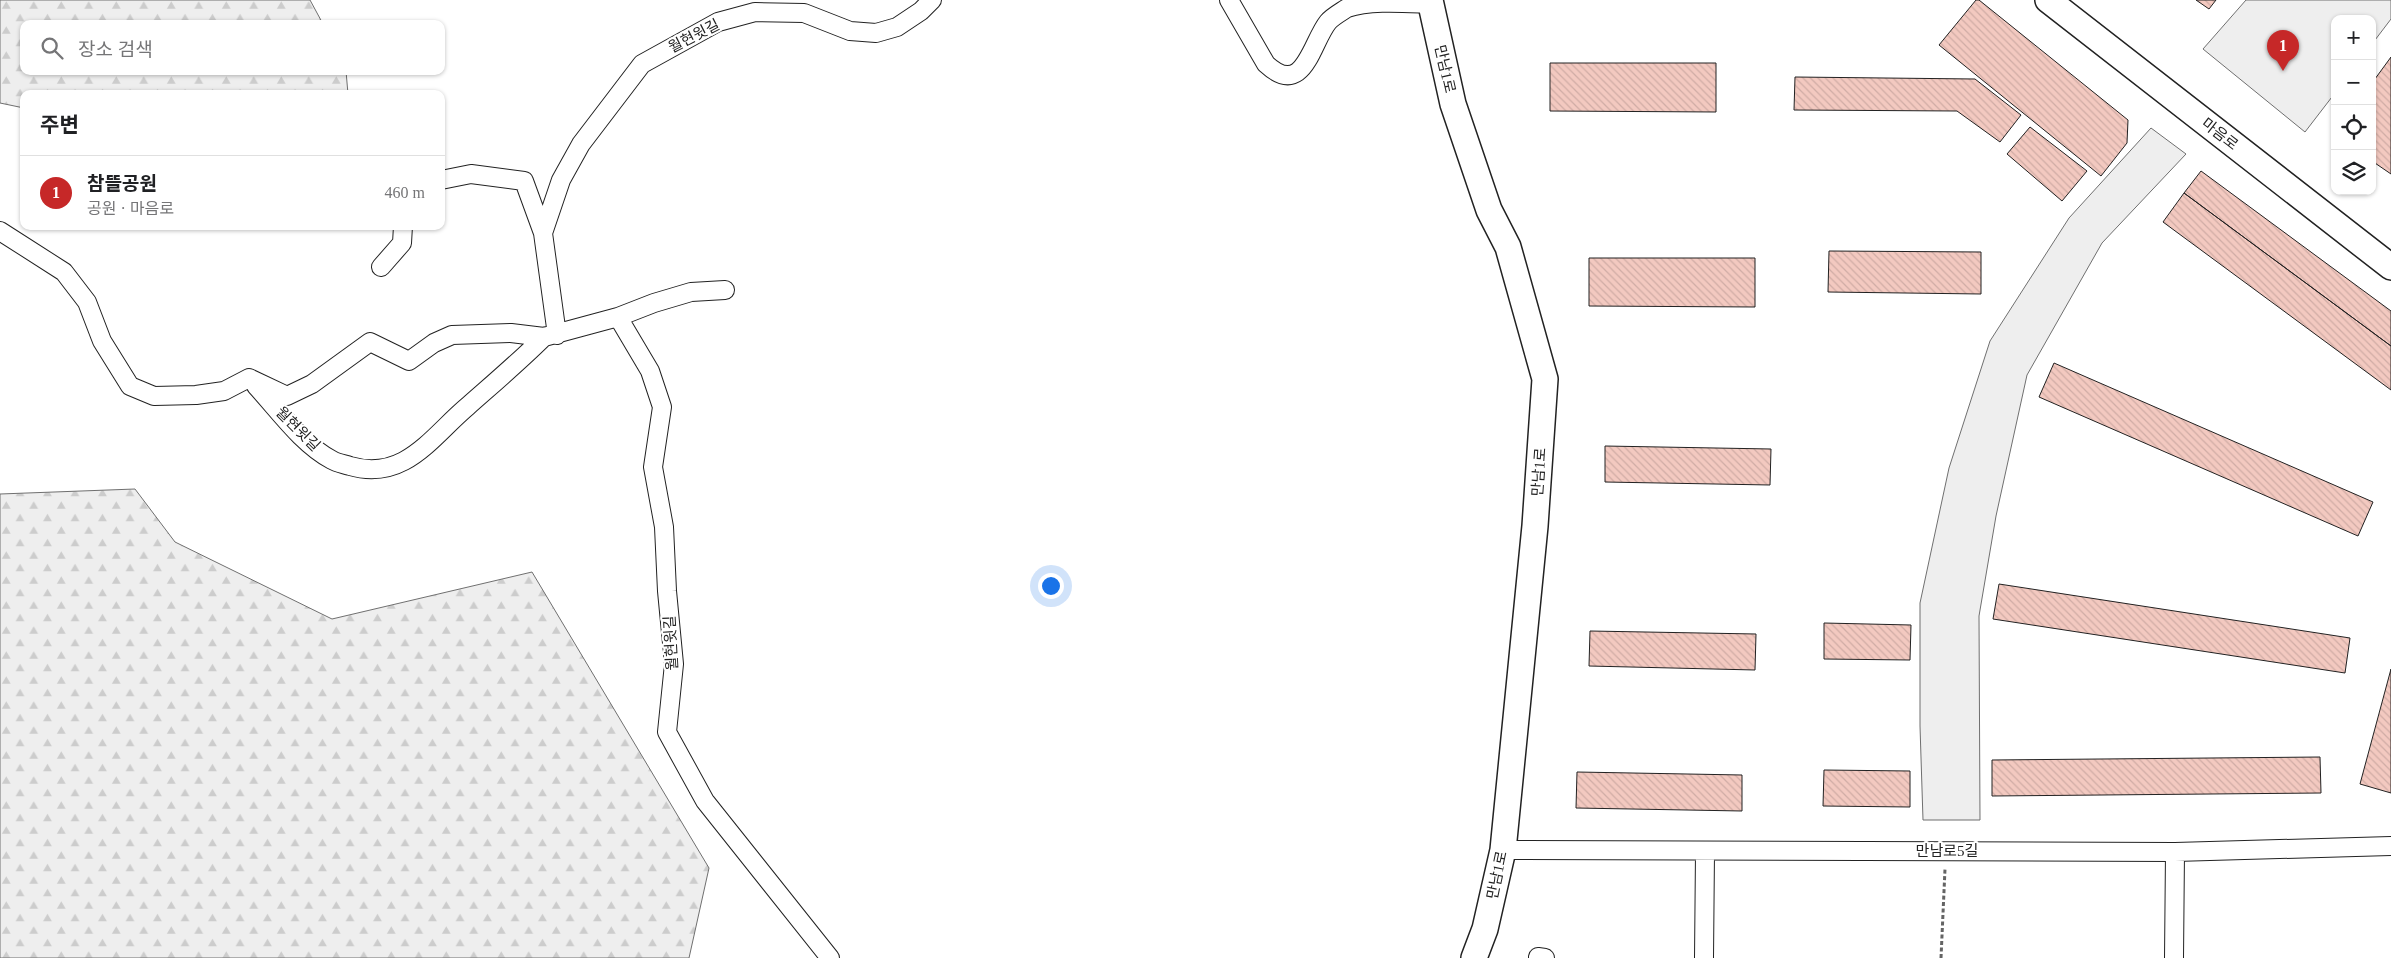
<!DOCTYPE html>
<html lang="ko">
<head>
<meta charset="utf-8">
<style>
	:root { --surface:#fff; --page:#f6f6f6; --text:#202124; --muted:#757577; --line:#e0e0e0; --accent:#c62828 }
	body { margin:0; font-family:"Times New Roman","Noto Sans KR",serif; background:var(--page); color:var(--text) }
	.controls { position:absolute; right:15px; top:15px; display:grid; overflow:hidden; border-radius:10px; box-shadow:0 1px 4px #0004 }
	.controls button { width:45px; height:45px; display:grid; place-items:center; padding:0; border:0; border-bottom:1px solid var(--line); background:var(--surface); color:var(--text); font:25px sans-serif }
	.you { position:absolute; left:1050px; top:585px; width:18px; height:18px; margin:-12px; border:4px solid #fff; border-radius:50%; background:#1a73e8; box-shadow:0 0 0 8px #1a73e833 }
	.badge { display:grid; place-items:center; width:32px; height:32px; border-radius:50%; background:var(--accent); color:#fff; font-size:16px; font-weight:700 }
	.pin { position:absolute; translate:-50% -41px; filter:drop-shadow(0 1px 2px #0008) }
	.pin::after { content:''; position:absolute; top:26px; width:18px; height:15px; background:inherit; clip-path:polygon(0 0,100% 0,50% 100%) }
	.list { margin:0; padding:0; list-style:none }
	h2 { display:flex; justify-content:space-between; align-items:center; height:65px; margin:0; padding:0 20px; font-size:21px }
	h2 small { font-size:16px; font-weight:400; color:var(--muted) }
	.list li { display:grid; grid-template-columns:32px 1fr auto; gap:15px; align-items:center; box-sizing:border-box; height:75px; padding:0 20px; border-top:1px solid var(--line) }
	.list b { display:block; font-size:19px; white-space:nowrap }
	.list p { margin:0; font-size:16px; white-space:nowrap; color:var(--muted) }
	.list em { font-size:16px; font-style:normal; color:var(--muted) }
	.icon { flex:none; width:28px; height:28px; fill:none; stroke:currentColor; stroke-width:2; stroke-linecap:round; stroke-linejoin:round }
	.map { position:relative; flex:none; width:2391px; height:958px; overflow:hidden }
	.search { position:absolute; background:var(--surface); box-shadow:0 1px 4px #0004; left:20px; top:20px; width:425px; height:55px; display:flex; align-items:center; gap:12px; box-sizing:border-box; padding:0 18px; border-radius:10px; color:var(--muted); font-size:19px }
	.panel { position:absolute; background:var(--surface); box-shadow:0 1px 4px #0004; left:20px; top:90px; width:425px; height:140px; border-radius:10px }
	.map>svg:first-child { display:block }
</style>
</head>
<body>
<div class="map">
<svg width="2391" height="958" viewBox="0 0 2391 958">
	<defs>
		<pattern id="forest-firs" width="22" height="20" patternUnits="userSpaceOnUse" patternTransform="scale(1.25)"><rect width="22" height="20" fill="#eee"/><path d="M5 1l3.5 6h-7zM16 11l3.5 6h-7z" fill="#ccc"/></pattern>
		<pattern id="building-back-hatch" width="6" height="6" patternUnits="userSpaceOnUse" patternTransform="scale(1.25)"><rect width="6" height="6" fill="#f3c9c0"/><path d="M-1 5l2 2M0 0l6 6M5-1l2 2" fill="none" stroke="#d0aca5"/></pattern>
	</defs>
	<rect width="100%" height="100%" fill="#fff"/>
	<!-- green -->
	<path fill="#eee" stroke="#6f6f6f" d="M 2246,0 L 2391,0 L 2391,19 L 2372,44 L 2372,19 L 2335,19 L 2335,93 L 2305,132 L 2203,49 Z
		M 2151,128 L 2186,154 L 2102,243 L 2027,375 L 1996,516 L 1979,616 L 1980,820 L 1923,820 L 1920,726 L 1920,603 L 1949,468 L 1990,341 L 2069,218 Z"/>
	<!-- forest -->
	<path fill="url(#forest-firs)" stroke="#6f6f6f" d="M 0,0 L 310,0 L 323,24 L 24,24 L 24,71 L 346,71 L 348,94 L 24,94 L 24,108 L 0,103 Z
		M 135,489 L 175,542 L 332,619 L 532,572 L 709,868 L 689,958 L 0,958 L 0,494 Z"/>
	<!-- building -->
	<path fill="url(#building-back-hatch)" stroke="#222" d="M 1976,0 L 1979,0 L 2128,120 L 2127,143 L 2101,176 L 1939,45 Z
		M 2196,0 L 2216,0 L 2209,9 Z
		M 2391,57 L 2391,174 L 2372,161 L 2372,83 Z
		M 1550,63 L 1716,63 L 1716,112 L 1550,111 Z
		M 1795,77 L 1975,79 L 2021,115 L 2000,142 L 1957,111 L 1794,110 Z
		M 2030,127 L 2087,171 L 2062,201 L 2007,154 Z
		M 2201,171 L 2391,311 L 2391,346 L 2184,193 Z
		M 2184,193 L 2391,346 L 2391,390 L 2163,222 Z
		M 1829,251 L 1981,252 L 1981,294 L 1828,292 Z
		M 1589,258 L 1755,258 L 1755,307 L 1589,306 Z
		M 2054,363 L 2373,502 L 2358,536 L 2039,397 Z
		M 1605,446 L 1771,449 L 1770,485 L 1605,482 Z
		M 1999,584 L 2350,638 L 2345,673 L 1993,619 Z
		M 1824,623 L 1911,625 L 1910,660 L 1824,659 Z
		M 1590,631 L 1756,634 L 1755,670 L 1589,666 Z
		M 2391,669 L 2391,793 L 2360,784 Z
		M 2320,757 L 2321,793 L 1992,796 L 1992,760 Z
		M 1824,770 L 1910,771 L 1910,807 L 1823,806 Z
		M 1577,772 L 1742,775 L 1742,811 L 1576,808 Z"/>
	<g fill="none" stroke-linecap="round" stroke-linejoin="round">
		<defs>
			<path id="street" d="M 1229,0 L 1266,64 C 1304,99 1311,43 1328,22 C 1332,17 1341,12 1347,8 C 1370,0 1405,3 1430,4
				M 441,180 L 471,174 L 524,181 L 543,233
				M 0,231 L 64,272 L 87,302 L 102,341 L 130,386 L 154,396 L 196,395 L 224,391 L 249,378 L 287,396 L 312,384 L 370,342 L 409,361 L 434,343 L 452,335 L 511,333 L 544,337 L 618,317 L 654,303 L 691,292 L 725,290
				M 381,267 L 402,243 L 403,226
				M 618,317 L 650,371 L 662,407 L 653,467 L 664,527 L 667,591 L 674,664 L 667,732 L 705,801 L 830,958
				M 557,335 L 543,233 L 561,180 L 581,144 L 642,64 L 718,22 L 755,12 L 804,13 L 850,31 L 876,33 L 897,27 L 921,11 L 932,0
				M 256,386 C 279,411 302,444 332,460 C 337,463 344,464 350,466 C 405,482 432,436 468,406 C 494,383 520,361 544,337
				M 1503,850 L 2175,852 L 2391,846
				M 1538,957 L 1545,958
				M 1704,958 L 1705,852
				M 2174,958 L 2175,852"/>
			<path id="secondary" d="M 1430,0 L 1453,104 L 1489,210 L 1508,247 L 1545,379 L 1535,526 L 1503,850 L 1485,929 L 1474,958
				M 2048,0 L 2391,267"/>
		</defs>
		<!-- street casing -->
		<use href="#street" stroke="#222" stroke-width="20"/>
		<!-- secondary casing -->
		<use href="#secondary" stroke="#222" stroke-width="28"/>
		<!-- path -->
		<path stroke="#646464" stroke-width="3" stroke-dasharray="4 2.5" stroke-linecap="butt" d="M 1941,958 L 1945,869"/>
		<!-- street -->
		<use href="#street" stroke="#fff" stroke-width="18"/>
		<!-- secondary -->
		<use href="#secondary" stroke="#fff" stroke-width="25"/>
	</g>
	<g text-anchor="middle" stroke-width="4" stroke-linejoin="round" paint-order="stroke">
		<!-- street labels -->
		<g font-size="15" fill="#222" stroke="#fff">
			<text transform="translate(694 36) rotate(-27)" y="5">월현윗길</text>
			<text transform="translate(1445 69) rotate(77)" y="5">만남1로</text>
			<text transform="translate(2220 134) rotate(38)" y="5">마음로</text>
			<text transform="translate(298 429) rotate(45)" y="5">월현윗길</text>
			<text transform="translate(1539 472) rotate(-86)" y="5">만남1로</text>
			<text transform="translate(671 643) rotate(-93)" y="5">월현윗길</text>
			<text x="1947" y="856">만남로5길</text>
			<text transform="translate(1497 875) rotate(-78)" y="5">만남1로</text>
		</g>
	</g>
</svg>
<div class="controls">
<button>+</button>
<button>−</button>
<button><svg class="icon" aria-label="locate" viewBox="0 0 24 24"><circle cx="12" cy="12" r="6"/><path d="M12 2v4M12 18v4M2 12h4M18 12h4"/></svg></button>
<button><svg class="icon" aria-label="layers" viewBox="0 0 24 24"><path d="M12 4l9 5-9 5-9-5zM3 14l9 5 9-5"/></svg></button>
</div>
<div class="you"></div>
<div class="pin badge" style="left:2283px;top:71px">1</div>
<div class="search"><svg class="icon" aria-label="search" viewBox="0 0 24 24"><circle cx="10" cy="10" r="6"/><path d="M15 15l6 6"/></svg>장소 검색</div>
<section class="panel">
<h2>주변<small></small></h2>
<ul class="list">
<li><span class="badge">1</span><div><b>참뜰공원</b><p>공원 · 마음로</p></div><em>460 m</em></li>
</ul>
</section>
</div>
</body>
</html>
